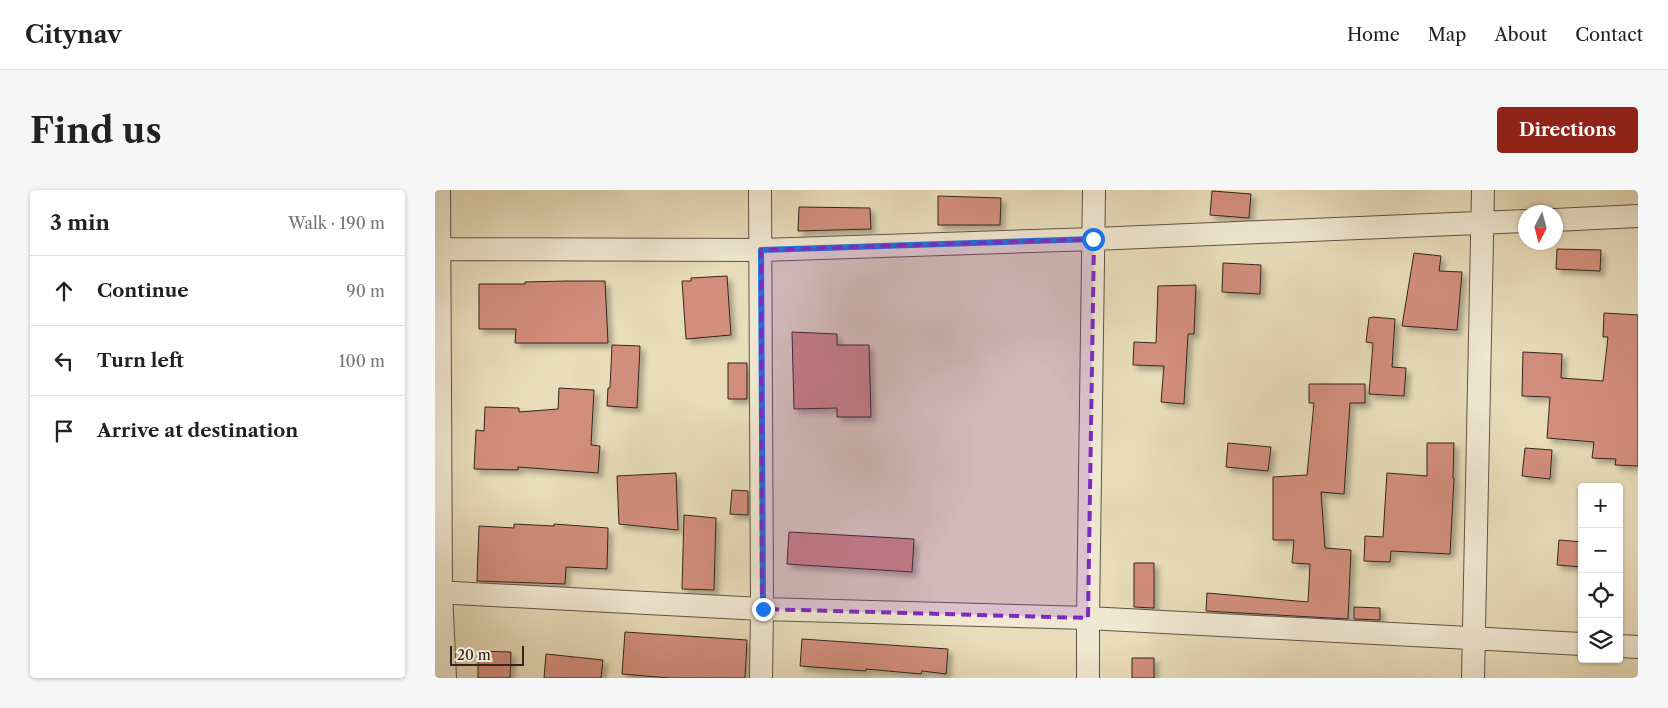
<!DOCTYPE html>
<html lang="en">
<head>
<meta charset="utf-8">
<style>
	:root { --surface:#fff; --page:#f6f6f6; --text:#222; --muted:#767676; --line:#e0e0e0; --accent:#8f2418 }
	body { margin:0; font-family:"Libre Caslon Text",serif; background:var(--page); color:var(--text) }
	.controls { position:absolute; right:15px; bottom:15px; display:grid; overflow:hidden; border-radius:5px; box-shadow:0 1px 4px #0004 }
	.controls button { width:45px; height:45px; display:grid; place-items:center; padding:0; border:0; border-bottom:1px solid var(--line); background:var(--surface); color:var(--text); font:25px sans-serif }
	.compass { position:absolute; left:1083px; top:15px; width:45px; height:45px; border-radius:50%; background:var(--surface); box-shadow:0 1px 4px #0004; rotate:186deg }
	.scale { position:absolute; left:15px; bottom:12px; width:74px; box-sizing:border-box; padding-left:5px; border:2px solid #32251f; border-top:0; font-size:14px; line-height:18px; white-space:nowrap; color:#32251f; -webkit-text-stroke:4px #f0e8d2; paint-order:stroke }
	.stop { position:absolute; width:15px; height:15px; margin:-11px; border:4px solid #1a73e8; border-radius:50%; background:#fff }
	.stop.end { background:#1a73e8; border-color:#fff; box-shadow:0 1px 5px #0008 }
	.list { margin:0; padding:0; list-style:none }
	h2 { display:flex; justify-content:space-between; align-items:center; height:65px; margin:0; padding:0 20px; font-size:21px }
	h2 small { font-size:16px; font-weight:400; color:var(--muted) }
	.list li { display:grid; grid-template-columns:32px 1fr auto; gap:15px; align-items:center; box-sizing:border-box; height:70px; padding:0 20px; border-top:1px solid var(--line) }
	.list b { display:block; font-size:19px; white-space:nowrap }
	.list em { font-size:16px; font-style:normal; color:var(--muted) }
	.icon { flex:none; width:28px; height:28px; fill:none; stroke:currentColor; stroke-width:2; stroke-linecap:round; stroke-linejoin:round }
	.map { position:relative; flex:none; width:1203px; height:488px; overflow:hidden; border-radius:5px }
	header { display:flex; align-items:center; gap:30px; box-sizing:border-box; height:70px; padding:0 25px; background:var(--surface); border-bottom:1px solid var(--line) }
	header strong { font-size:24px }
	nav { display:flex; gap:28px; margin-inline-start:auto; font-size:18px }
	.intro { display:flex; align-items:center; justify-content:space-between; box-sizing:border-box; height:120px; padding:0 30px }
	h1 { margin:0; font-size:35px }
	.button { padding:12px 22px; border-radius:5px; background:var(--accent); color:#fff; font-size:18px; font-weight:700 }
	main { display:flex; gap:30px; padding:0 30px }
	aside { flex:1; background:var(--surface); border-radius:5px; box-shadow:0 1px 4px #0004 }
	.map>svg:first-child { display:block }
</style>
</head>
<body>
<header>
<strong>Citynav</strong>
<nav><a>Home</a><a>Map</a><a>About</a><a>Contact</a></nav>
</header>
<div class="intro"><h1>Find us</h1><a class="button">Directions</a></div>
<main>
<aside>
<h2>3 min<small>Walk · 190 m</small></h2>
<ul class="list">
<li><svg class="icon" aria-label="ahead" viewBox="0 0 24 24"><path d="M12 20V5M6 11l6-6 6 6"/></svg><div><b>Continue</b></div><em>90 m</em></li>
<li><svg class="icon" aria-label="left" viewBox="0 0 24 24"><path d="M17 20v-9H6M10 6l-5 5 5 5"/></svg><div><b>Turn left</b></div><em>100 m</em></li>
<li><svg class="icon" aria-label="arrive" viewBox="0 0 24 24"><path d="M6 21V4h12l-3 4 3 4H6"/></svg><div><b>Arrive at destination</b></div></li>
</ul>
</aside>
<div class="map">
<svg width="1203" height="488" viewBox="0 0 1203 488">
	<defs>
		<filter id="shadow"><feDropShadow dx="4.5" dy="4.5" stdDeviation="2.5" flood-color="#0004"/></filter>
	</defs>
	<rect width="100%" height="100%" fill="#e8dcb9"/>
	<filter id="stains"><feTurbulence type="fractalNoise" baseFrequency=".004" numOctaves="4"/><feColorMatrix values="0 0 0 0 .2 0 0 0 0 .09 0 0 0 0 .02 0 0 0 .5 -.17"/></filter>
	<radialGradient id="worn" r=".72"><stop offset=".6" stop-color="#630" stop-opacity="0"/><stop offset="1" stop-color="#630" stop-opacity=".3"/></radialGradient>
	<!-- building -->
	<path fill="#d28e7c" stroke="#32251f" filter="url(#shadow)" d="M 777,1 L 816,4 L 814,28 L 775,25 Z
		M 503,6 L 566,8 L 565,35 L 503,35 Z
		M 364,17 L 435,18 L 436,39 L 363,41 Z
		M 1122,59 L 1166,60 L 1165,81 L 1121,79 Z
		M 979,63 L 1006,66 L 1004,81 L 1027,82 L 1022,140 L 967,136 Z
		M 788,73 L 826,75 L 825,104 L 787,102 Z
		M 292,86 L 296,145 L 251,149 L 247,91 L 256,91 L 256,88 Z
		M 132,91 L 170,91 L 173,153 L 80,153 L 81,139 L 44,139 L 44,94 L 90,94 L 90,92 Z
		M 761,95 L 759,144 L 753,144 L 749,214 L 726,212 L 729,176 L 698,175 L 699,152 L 721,153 L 723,96 Z
		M 1169,123 L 1203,125 L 1203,276 L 1180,275 L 1181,269 L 1157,268 L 1159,252 L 1112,248 L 1115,207 L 1087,206 L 1088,162 L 1127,164 L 1126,188 L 1168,191 L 1173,147 L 1168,147 Z
		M 938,127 L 960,129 L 957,177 L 971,178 L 969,206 L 934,204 L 938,153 L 931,152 L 934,128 Z
		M 357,142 L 402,144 L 402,155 L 434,155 L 436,227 L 402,227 L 402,218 L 359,219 Z
		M 177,155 L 205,156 L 202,218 L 172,216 L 173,198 L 175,198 Z
		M 293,173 L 312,173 L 312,209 L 293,209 Z
		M 874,194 L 930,194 L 930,213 L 915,213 L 909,304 L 886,302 L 890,358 L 916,360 L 913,429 L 771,421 L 772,403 L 873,412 L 875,374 L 857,373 L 859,350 L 838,350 L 838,287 L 872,285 L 879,213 L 874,213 Z
		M 124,198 L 159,200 L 156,255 L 165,256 L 163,283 L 83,277 L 83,280 L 39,279 L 41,240 L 49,241 L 50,217 L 84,218 L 84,222 L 123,219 Z
		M 793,253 L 836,257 L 833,281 L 791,277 Z
		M 992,253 L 1019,253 L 1018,288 L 1019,288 L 1015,364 L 956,361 L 955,372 L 929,371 L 930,346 L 948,347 L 952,283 L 992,286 Z
		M 1090,258 L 1117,260 L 1115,289 L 1087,286 Z
		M 241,283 L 243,340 L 184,334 L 182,286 Z
		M 297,300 L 313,301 L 313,325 L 295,324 Z
		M 249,325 L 281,328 L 279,400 L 247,399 Z
		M 79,334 L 119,336 L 119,334 L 173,338 L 172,379 L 131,377 L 130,394 L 42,391 L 44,336 L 79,338 Z
		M 354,342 L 479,349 L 477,382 L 352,374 Z
		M 1124,350 L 1147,352 L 1147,377 L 1122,375 Z
		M 699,373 L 719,373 L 719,418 L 699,417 Z
		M 919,417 L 945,418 L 945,430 L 919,429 Z
		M 190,442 L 312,450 L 310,488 L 234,488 L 187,484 Z
		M 367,449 L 513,459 L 511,484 L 487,481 L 486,484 L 431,479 L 431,481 L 365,476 Z
		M 43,461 L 76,462 L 75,488 L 43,488 Z
		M 111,464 L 168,470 L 166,488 L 109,488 Z
		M 697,468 L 719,468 L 719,488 L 697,488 Z"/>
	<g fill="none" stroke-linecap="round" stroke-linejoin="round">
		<defs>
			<path id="minor" d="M 4,0 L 6,402 L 10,488
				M 325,0 L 327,419 L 326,488
				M 1120,30 L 1203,26
				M 0,59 L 326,60 L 659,49 L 1090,31
				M 0,402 L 327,419 L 653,428 L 1147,454
				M 1184,456 L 1203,457
				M 653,488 L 653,428 L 659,0
				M 1038,488 L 1048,0"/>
		</defs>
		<!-- minor casing -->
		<use href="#minor" stroke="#605346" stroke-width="24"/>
		<!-- minor -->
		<use href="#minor" stroke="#f0e8d2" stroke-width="22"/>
	</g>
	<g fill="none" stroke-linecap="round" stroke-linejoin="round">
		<!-- route -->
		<path stroke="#1a73e8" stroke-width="6" d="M 328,419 L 326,60 L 658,49"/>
	</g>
	<!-- marked area -->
	<path fill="#7b2cbf" fill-opacity="0.2" stroke="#7b2cbf" stroke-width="4" stroke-dasharray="10 6" stroke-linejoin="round" d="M 659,49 L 653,428 L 327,419 L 326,60 Z"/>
	<rect width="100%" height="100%" filter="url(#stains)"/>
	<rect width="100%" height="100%" fill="url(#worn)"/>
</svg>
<div class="controls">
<button>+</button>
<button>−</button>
<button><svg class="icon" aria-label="locate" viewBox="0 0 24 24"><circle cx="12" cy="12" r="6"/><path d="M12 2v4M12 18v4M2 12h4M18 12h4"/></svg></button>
<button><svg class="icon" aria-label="layers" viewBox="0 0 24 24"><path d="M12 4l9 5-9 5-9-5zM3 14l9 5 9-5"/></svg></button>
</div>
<svg class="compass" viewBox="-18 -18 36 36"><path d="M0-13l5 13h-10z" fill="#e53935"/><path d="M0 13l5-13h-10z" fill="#767676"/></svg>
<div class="scale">20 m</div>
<div class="stop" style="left:658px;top:49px"></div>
<div class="stop end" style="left:328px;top:419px"></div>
</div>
</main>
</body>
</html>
